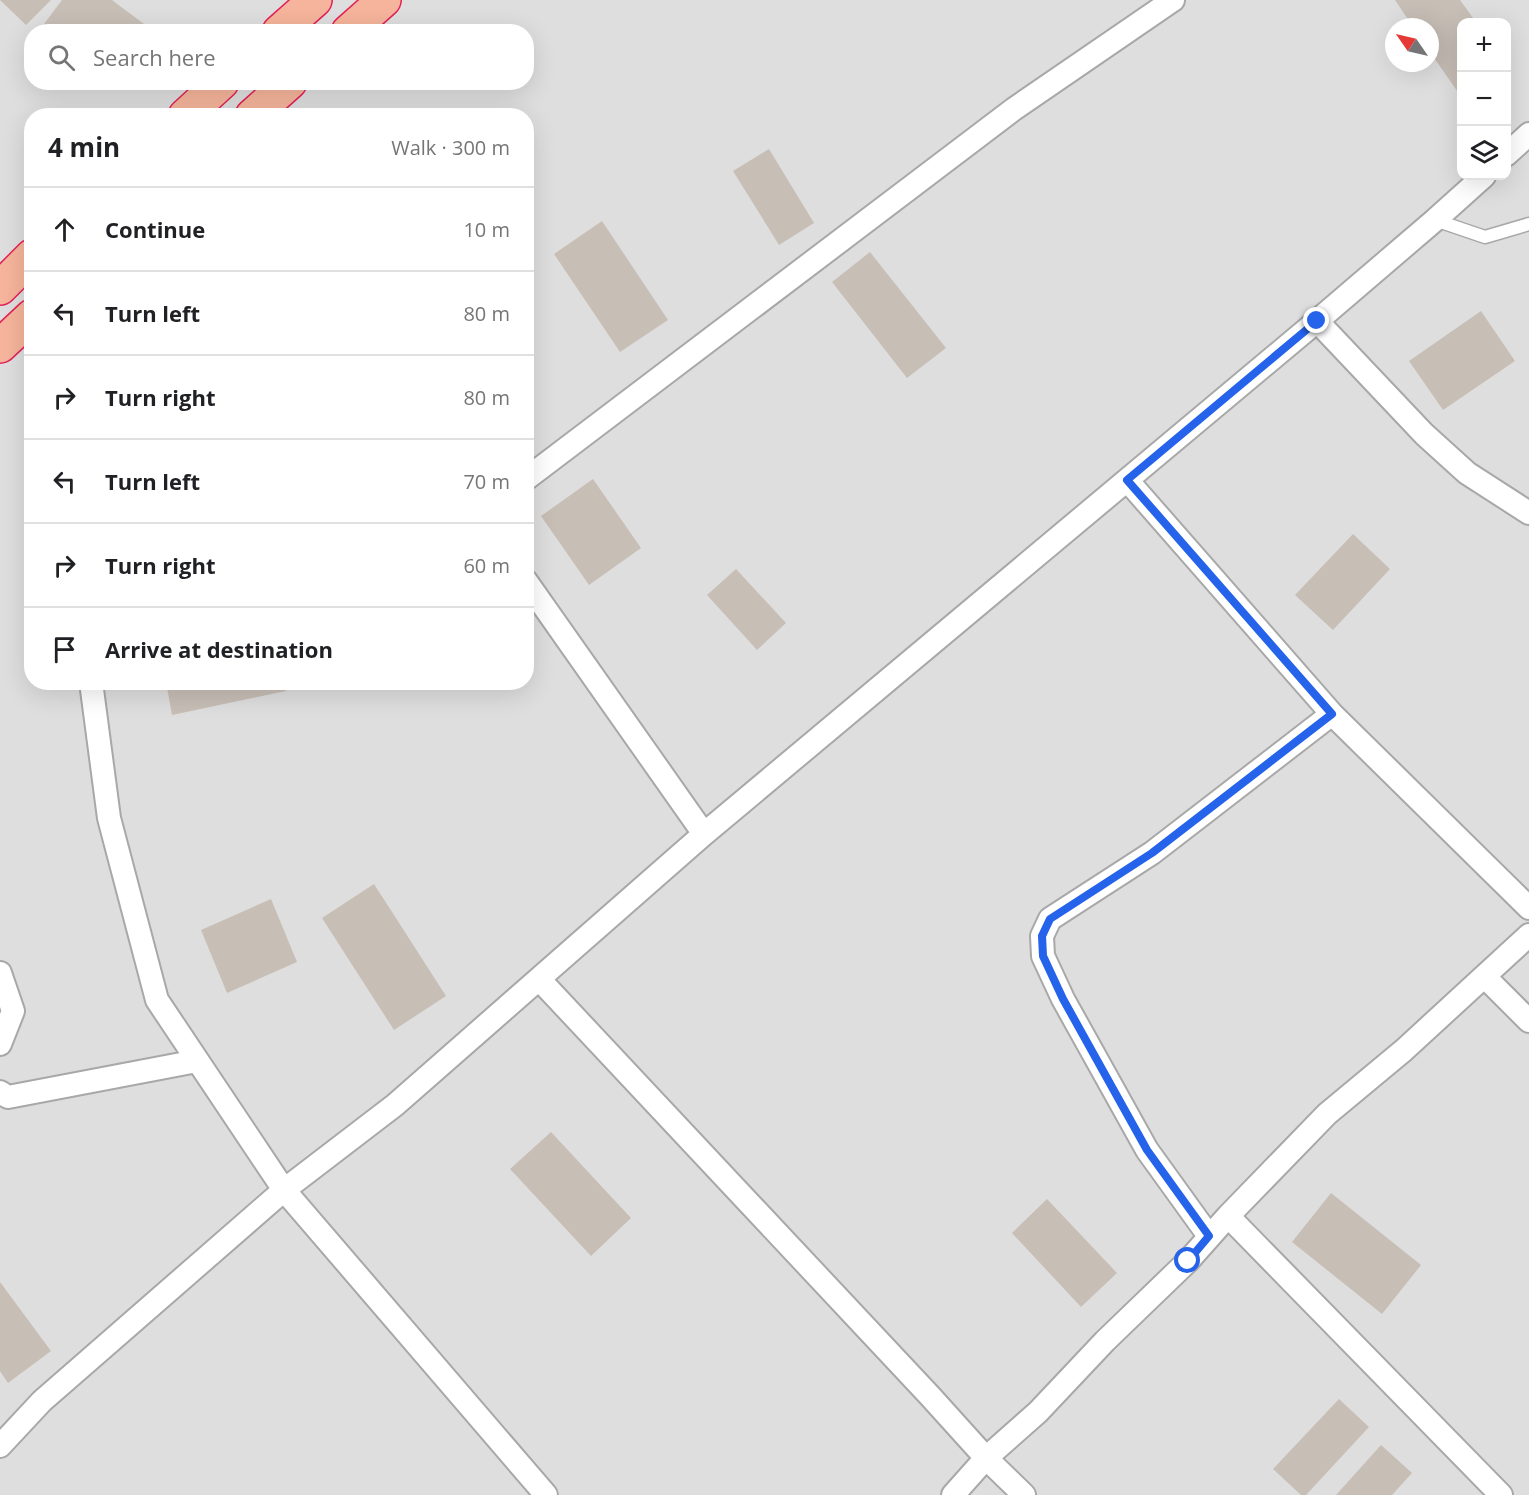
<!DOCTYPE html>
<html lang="en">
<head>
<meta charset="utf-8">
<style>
	:root { --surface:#fff; --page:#f2f2f2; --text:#202124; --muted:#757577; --line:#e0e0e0 }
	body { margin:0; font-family:"Open Sans",sans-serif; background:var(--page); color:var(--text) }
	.controls { position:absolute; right:18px; top:18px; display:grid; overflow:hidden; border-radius:12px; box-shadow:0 6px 24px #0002 }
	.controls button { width:54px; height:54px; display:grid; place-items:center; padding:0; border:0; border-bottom:2px solid var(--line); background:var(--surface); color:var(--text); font:30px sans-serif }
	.compass { position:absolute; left:1385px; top:18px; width:54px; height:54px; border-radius:50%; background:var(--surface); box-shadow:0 6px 24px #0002; rotate:304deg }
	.stop { position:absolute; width:18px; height:18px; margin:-14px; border:4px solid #2563eb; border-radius:50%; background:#fff }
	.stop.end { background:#2563eb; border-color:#fff; box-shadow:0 2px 6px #0008 }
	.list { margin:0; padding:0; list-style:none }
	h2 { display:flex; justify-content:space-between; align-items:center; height:78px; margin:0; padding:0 24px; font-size:26px }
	h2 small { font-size:20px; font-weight:400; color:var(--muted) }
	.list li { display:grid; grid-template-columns:39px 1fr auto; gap:18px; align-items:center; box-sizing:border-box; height:84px; padding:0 24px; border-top:2px solid var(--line) }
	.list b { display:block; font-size:22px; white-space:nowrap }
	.list em { font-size:20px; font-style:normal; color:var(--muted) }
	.icon { flex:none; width:33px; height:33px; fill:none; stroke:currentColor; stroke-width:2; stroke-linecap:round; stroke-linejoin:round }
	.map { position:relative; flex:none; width:1529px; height:1495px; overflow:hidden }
	.search { position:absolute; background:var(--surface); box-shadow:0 6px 24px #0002; left:24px; top:24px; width:510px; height:66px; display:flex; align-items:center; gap:15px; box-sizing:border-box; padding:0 21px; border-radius:24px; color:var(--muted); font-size:22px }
	.panel { position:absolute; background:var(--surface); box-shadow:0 6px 24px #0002; left:24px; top:108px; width:510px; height:582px; border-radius:24px }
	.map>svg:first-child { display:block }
</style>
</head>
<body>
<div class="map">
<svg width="1529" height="1495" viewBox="0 0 1529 1495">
	<rect width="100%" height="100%" fill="#f1efe7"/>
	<!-- residential -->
	<path fill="#dfdede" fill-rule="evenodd" d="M 0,0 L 1529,0 L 1529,1495 L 0,1495 ZM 1462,22 L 1506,22 L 1506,176 L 1462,176 ZM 1394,27 L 1430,27 L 1430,63 L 1394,63 ZM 32,32 L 526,32 L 526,82 L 32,82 ZM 32,116 L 526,116 L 526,682 L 32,682 Z"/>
	<!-- building -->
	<path fill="#c7beb6" d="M 0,0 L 51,0 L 26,25 Z
		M 62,0 L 112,0 L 148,27 L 144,32 L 38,32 Z
		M 1395,0 L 1460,0 L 1476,22 L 1462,22 L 1462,98 L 1430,52 L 1430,27 L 1413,27 Z
		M 769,149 L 814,223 L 779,245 L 733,171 Z
		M 602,221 L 668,320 L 620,352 L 554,254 Z
		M 870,252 L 946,348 L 907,378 L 832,282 Z
		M 1481,311 L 1515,361 L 1443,410 L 1409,361 Z
		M 593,479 L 641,548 L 589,585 L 541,516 Z
		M 1353,534 L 1390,569 L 1333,630 L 1295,595 Z
		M 736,569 L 786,623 L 757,650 L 707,595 Z
		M 166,682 L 284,682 L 286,691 L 172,715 Z
		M 374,884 L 446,996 L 394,1030 L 322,918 Z
		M 271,899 L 297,962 L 227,993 L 201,930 Z
		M 551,1132 L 631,1218 L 591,1256 L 510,1169 Z
		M 1331,1193 L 1421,1265 L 1382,1314 L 1292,1242 Z
		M 1047,1199 L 1117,1273 L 1081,1307 L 1012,1233 Z
		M 0,1282 L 51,1351 L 8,1383 L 0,1371 Z
		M 1339,1399 L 1369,1427 L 1306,1495 L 1301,1495 L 1273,1469 Z
		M 1381,1445 L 1412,1473 L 1392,1495 L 1336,1495 Z"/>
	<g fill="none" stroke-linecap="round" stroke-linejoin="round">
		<defs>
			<path id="service" d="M 1435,220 L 1485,237 L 1529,224"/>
			<path id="minor" d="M 1506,155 L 1529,134
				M 1317,321 L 1424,434 L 1467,473 L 1529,513
				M 526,479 L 1014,109 L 1173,0
				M 1127,480 L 1332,714 L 1529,908
				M 526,581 L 704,834
				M 91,682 L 109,818 L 157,1000 L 284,1190 L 546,1495
				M 0,973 L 13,1011 L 0,1044
				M 1485,977 L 1529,1021
				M 539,979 L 930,1396 L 986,1458 L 1024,1495
				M 0,1092 L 8,1097 L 197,1061
				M 1228,1216 L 1501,1495
				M 1209,1236 L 1147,1150 L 1063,999 L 1043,956 L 1042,936 L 1050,919 L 1152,853 L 1332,714
				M 0,1446 L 42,1401 L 284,1190 L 395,1105 L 704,834 L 1317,321 L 1435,220 L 1484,176
				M 953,1495 L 986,1458 L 1038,1412 L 1105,1341 L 1188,1261 L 1228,1216 L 1327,1114 L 1404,1050 L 1529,935"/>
			<path id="trunk" d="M 279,32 L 315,0
				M 348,32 L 384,0
				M 185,116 L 222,82
				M 252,116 L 290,82
				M 0,288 L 32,256
				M 0,346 L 32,316"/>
		</defs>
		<!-- service casing -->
		<use href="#service" stroke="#a8a8a8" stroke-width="15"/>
		<!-- minor casing -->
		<use href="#minor" stroke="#a8a8a8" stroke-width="26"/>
		<!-- trunk casing -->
		<use href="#trunk" stroke="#e32157" stroke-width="36"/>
		<!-- service -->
		<use href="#service" stroke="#fff" stroke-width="12"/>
		<!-- minor -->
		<use href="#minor" stroke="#fff" stroke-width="22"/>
		<!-- trunk -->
		<use href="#trunk" stroke="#f5b49b" stroke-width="33"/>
	</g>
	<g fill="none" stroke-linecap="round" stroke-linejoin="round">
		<!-- route -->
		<path stroke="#2563eb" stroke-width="8" d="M 1188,1261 L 1209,1236 L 1147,1150 L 1063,999 L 1043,956 L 1042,936 L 1050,919 L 1152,853 L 1332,714 L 1127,480 L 1317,321"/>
	</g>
</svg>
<div class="controls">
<button>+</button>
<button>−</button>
<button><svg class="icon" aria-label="layers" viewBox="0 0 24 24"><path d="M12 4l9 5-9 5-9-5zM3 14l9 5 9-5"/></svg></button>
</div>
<svg class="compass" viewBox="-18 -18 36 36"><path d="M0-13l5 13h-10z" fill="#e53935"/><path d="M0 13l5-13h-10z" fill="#757577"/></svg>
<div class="stop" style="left:1188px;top:1261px"></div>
<div class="stop end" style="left:1317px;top:321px"></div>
<div class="search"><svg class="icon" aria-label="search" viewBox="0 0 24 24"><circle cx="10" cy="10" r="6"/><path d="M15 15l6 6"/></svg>Search here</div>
<section class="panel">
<h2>4 min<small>Walk · 300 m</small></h2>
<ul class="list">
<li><svg class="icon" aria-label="ahead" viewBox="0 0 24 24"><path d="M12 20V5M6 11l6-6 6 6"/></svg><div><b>Continue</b></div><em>10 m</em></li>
<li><svg class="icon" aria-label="left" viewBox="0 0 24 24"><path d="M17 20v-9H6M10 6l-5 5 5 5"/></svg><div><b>Turn left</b></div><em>80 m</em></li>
<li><svg class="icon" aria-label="right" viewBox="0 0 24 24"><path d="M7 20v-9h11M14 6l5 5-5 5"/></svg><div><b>Turn right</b></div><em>80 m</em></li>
<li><svg class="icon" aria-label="left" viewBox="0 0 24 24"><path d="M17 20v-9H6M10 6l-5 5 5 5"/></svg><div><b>Turn left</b></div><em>70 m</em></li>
<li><svg class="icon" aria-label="right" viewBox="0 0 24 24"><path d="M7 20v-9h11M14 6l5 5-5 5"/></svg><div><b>Turn right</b></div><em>60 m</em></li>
<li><svg class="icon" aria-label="arrive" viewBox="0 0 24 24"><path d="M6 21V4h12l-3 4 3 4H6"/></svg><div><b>Arrive at destination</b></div></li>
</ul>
</section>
</div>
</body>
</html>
